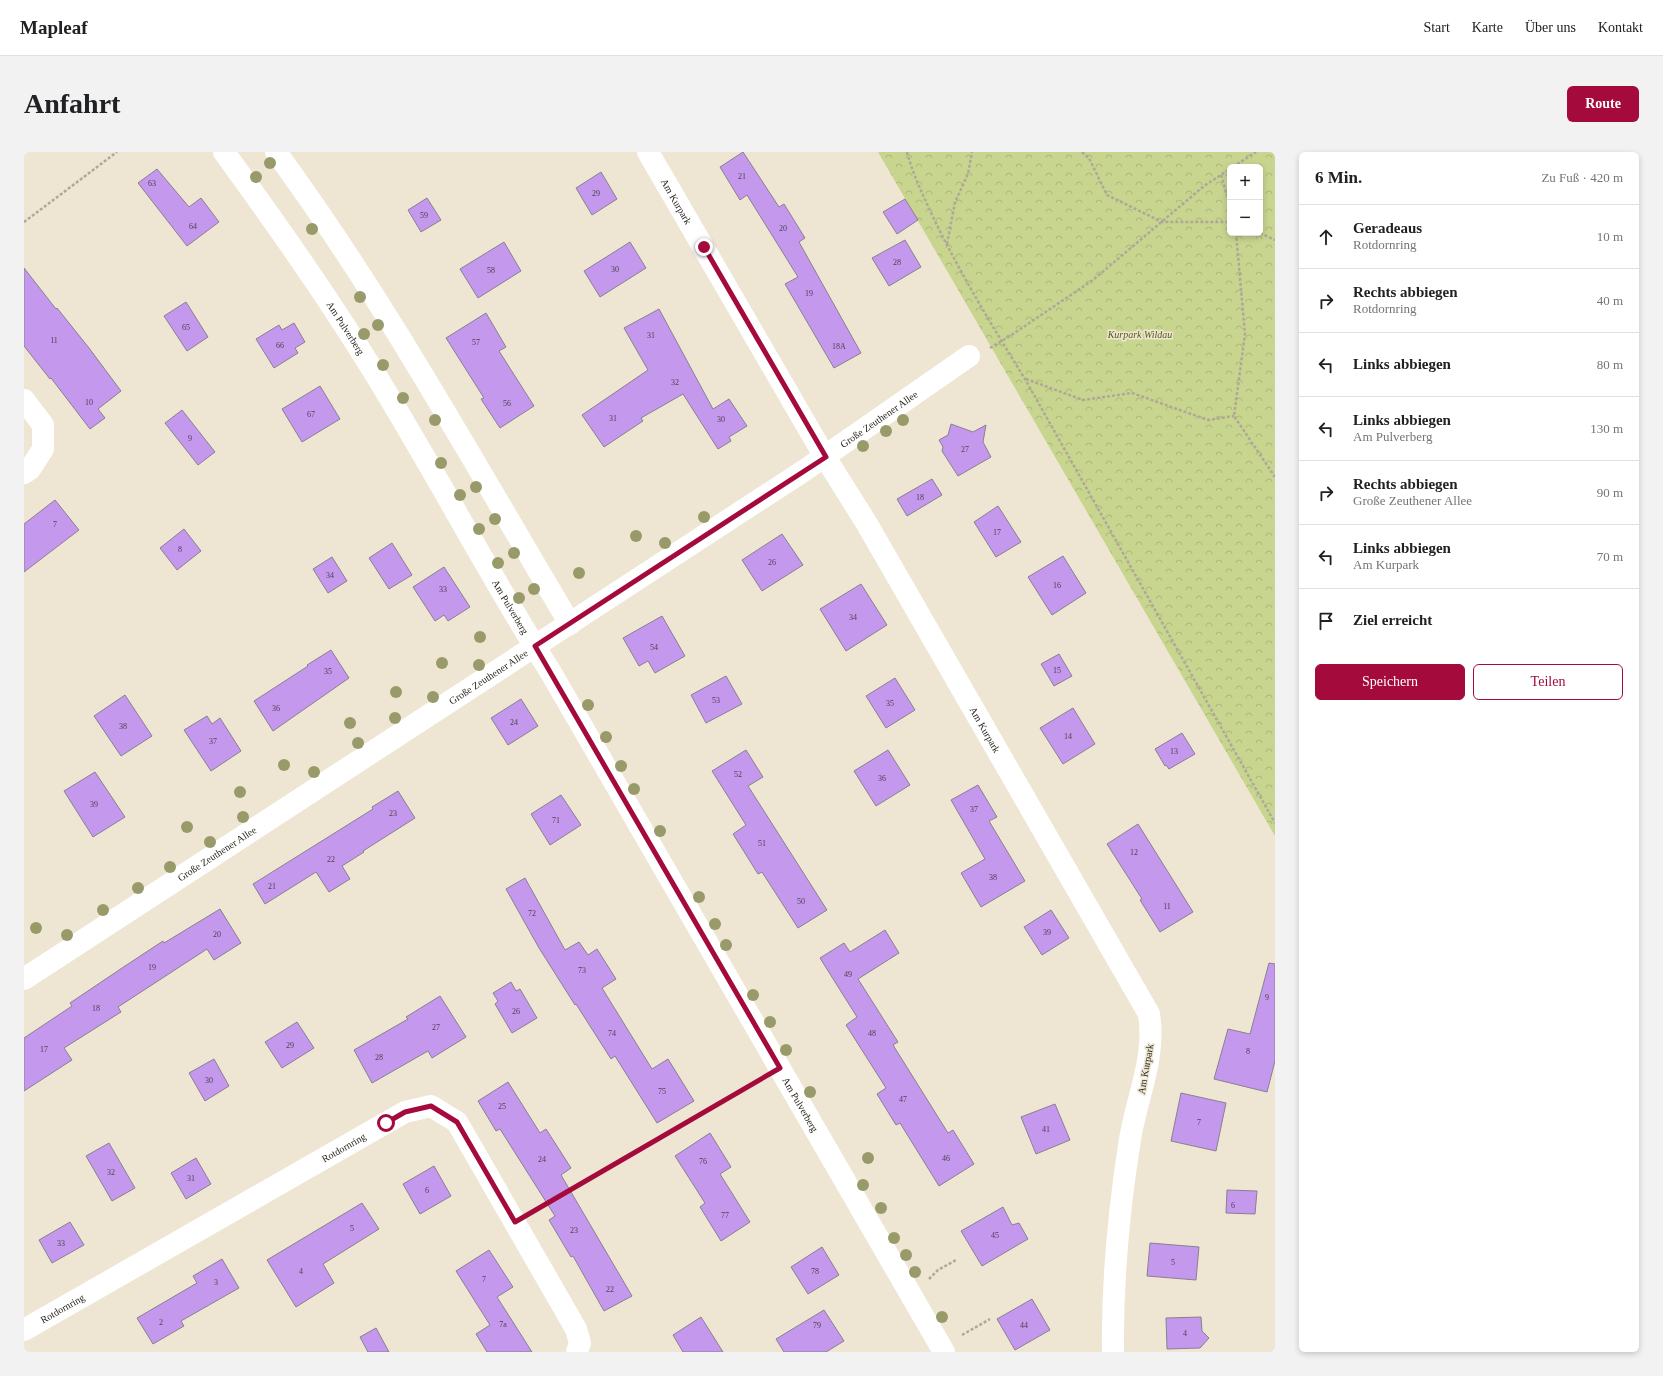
<!DOCTYPE html>
<html lang="de">
<head>
<meta charset="utf-8">
<style>
	:root { --surface:#fff; --page:#f2f2f2; --text:#202124; --muted:#757577; --line:#e0e0e0; --accent:#a50a3c }
	body { margin:0; font-family:Georgia,serif; background:var(--page); color:var(--text) }
	.controls { position:absolute; right:12px; top:12px; display:grid; overflow:hidden; border-radius:6px; box-shadow:0 2px 6px #0003 }
	.controls button { width:36px; height:36px; display:grid; place-items:center; padding:0; border:0; border-bottom:1px solid var(--line); background:var(--surface); color:var(--text); font:20px sans-serif }
	.stop { position:absolute; width:12px; height:12px; margin:-9px; border:3px solid #a50a3c; border-radius:50%; background:#fff }
	.stop.end { background:#a50a3c; border-color:#fff; box-shadow:0 1px 4px #0008 }
	.list { margin:0; padding:0; list-style:none }
	h2 { display:flex; justify-content:space-between; align-items:center; height:52px; margin:0; padding:0 16px; font-size:17px }
	h2 small { font-size:13px; font-weight:400; color:var(--muted) }
	.list li { display:grid; grid-template-columns:26px 1fr auto; gap:12px; align-items:center; box-sizing:border-box; height:64px; padding:0 16px; border-top:1px solid var(--line) }
	.list b { display:block; font-size:15px; white-space:nowrap }
	.list p { margin:0; font-size:13px; white-space:nowrap; color:var(--muted) }
	.list em { font-size:13px; font-style:normal; color:var(--muted) }
	.actions { display:flex; gap:8px; padding:12px 16px }
	.actions a { flex:1; padding:9px 0; border:1px solid var(--accent); border-radius:6px; text-align:center; font-size:14px; color:var(--accent) }
	.actions .main { background:var(--accent); color:#fff }
	.icon { flex:none; width:22px; height:22px; fill:none; stroke:currentColor; stroke-width:2; stroke-linecap:round; stroke-linejoin:round }
	.map { position:relative; flex:none; width:1251px; height:1200px; overflow:hidden; border-radius:6px }
	header { display:flex; align-items:center; gap:24px; box-sizing:border-box; height:56px; padding:0 20px; background:var(--surface); border-bottom:1px solid var(--line) }
	header strong { font-size:19px }
	nav { display:flex; gap:22px; margin-inline-start:auto; font-size:14px }
	.intro { display:flex; align-items:center; justify-content:space-between; box-sizing:border-box; height:96px; padding:0 24px }
	h1 { margin:0; font-size:28px }
	.button { padding:10px 18px; border-radius:6px; background:var(--accent); color:#fff; font-size:14px; font-weight:700 }
	main { display:flex; gap:24px; padding:0 24px }
	aside { flex:1; background:var(--surface); border-radius:6px; box-shadow:0 2px 6px #0003 }
	.map>svg:first-child { display:block }
</style>
</head>
<body>
<header>
<strong>Mapleaf</strong>
<nav><a>Start</a><a>Karte</a><a>Über uns</a><a>Kontakt</a></nav>
</header>
<div class="intro"><h1>Anfahrt</h1><a class="button">Route</a></div>
<main>
<div class="map">
<svg width="1251" height="1200" viewBox="0 0 1251 1200">
	<defs>
		<pattern id="forest-crowns" width="20" height="18" patternUnits="userSpaceOnUse"><rect width="20" height="18" fill="#c8d58f"/><path d="M2 6a3 3 0 1 1 6 0M12 15a3 3 0 1 1 6 0" fill="none" stroke="#acb77b"/></pattern>
	</defs>
	<rect width="100%" height="100%" fill="#eee6d3"/>
	<!-- forest -->
	<path fill="url(#forest-crowns)" fill-rule="evenodd" d="M 854,0 L 1251,0 L 1251,684 ZM 1206,15 L 1236,15 L 1236,81 L 1206,81 Z"/>
	<!-- building -->
	<path fill="#c498ec" stroke="#888091" d="M 719,0 L 755,55 L 760,52 L 781,86 L 775,90 L 837,201 L 810,216 L 761,132 L 774,125 L 723,43 L 716,48 L 696,15 Z
		M 133,17 L 165,55 L 177,46 L 195,70 L 163,94 L 114,31 Z
		M 577,20 L 593,47 L 568,63 L 552,36 Z
		M 403,46 L 417,68 L 397,80 L 384,58 Z
		M 881,47 L 894,68 L 873,82 L 859,60 Z
		M 881,88 L 897,115 L 865,134 L 848,106 Z
		M 480,90 L 497,119 L 454,146 L 436,117 Z
		M 606,90 L 622,116 L 576,145 L 560,119 Z
		M 0,116 L 32,157 L 33,156 L 65,196 L 97,239 L 74,257 L 81,266 L 66,277 L 27,226 L 26,227 L 0,194 Z
		M 162,150 L 184,185 L 163,199 L 140,164 Z
		M 635,157 L 689,257 L 705,247 L 723,274 L 705,285 L 707,289 L 694,297 L 659,242 L 617,266 L 619,269 L 580,295 L 558,263 L 624,218 L 600,176 Z
		M 462,161 L 482,195 L 475,199 L 510,254 L 476,276 L 457,247 L 460,246 L 422,186 Z
		M 270,171 L 281,190 L 271,196 L 274,201 L 250,216 L 232,187 L 255,173 L 258,178 Z
		M 296,234 L 316,267 L 278,290 L 258,257 Z
		M 158,258 L 191,300 L 174,313 L 141,271 Z
		M 927,272 L 949,280 L 962,273 L 959,290 L 967,305 L 934,324 L 918,299 L 919,295 L 915,288 L 924,283 Z
		M 908,327 L 918,343 L 883,364 L 873,347 Z
		M 31,348 L 55,378 L 0,420 L 0,372 Z
		M 974,354 L 997,390 L 972,405 L 950,370 Z
		M 160,377 L 177,399 L 153,418 L 136,396 Z
		M 758,382 L 779,413 L 738,439 L 718,408 Z
		M 368,391 L 388,423 L 365,437 L 345,406 Z
		M 1039,404 L 1062,441 L 1028,463 L 1004,425 Z
		M 308,405 L 323,429 L 304,441 L 289,417 Z
		M 420,415 L 446,455 L 424,469 L 420,463 L 411,469 L 389,435 Z
		M 837,432 L 863,473 L 822,499 L 796,457 Z
		M 638,464 L 661,504 L 631,521 L 624,509 L 615,514 L 599,486 Z
		M 307,498 L 325,526 L 249,579 L 230,549 L 284,514 L 283,513 Z
		M 1035,502 L 1048,524 L 1030,534 L 1017,512 Z
		M 702,524 L 718,552 L 682,571 L 667,543 Z
		M 871,526 L 891,558 L 862,576 L 842,544 Z
		M 101,543 L 128,584 L 97,604 L 70,564 Z
		M 497,547 L 514,574 L 484,593 L 467,566 Z
		M 1049,556 L 1071,592 L 1039,612 L 1016,576 Z
		M 183,564 L 188,572 L 196,566 L 217,599 L 187,619 L 160,578 Z
		M 1158,581 L 1171,602 L 1145,617 L 1142,613 L 1141,614 L 1131,597 Z
		M 722,598 L 739,625 L 724,634 L 803,758 L 774,776 L 738,720 L 734,722 L 709,682 L 722,673 L 688,619 Z
		M 864,598 L 886,633 L 852,654 L 830,619 Z
		M 71,620 L 101,665 L 69,685 L 40,639 Z
		M 954,633 L 973,665 L 965,669 L 1001,729 L 957,755 L 937,721 L 961,707 L 927,648 Z
		M 374,639 L 391,666 L 339,699 L 340,700 L 318,714 L 326,727 L 305,740 L 292,720 L 241,752 L 229,732 L 349,657 L 348,655 Z
		M 537,643 L 557,673 L 526,693 L 507,662 Z
		M 1114,672 L 1169,760 L 1136,780 L 1116,748 L 1118,747 L 1083,692 Z
		M 501,726 L 541,798 L 555,790 L 564,803 L 573,797 L 592,827 L 578,836 L 628,917 L 644,907 L 670,949 L 633,971 L 591,904 L 587,907 L 552,852 L 551,853 L 515,796 L 482,737 Z
		M 196,757 L 217,791 L 190,808 L 183,797 L 94,855 L 97,860 L 40,896 L 48,908 L 0,939 L 0,886 L 48,854 L 46,851 L 101,814 L 139,789 L 140,791 Z
		M 1027,758 L 1045,786 L 1018,803 L 1000,775 Z
		M 861,778 L 875,801 L 834,827 L 874,890 L 869,893 L 924,981 L 929,978 L 950,1012 L 915,1034 L 876,971 L 872,973 L 853,942 L 862,936 L 822,873 L 833,865 L 796,806 L 820,791 L 826,800 Z
		M 1245,811 L 1251,812 L 1251,909 L 1243,940 L 1190,927 L 1204,877 L 1226,882 Z
		M 487,830 L 492,839 L 496,837 L 513,866 L 488,881 L 471,852 L 474,849 L 469,841 Z
		M 416,844 L 442,885 L 408,906 L 404,899 L 348,931 L 330,898 L 384,867 L 382,865 Z
		M 273,870 L 290,896 L 258,916 L 241,890 Z
		M 190,907 L 205,934 L 181,949 L 165,921 Z
		M 484,930 L 516,981 L 522,977 L 547,1016 L 537,1023 L 608,1144 L 580,1159 L 549,1104 L 547,1105 L 525,1068 L 531,1064 L 476,977 L 472,979 L 454,949 Z
		M 1157,941 L 1202,951 L 1192,999 L 1147,989 Z
		M 1031,952 L 1046,988 L 1012,1002 L 997,965 Z
		M 686,981 L 707,1015 L 696,1022 L 726,1070 L 697,1089 L 676,1055 L 681,1051 L 651,1004 Z
		M 85,991 L 111,1036 L 88,1049 L 62,1004 Z
		M 172,1006 L 187,1032 L 162,1047 L 147,1021 Z
		M 410,1014 L 427,1044 L 396,1062 L 379,1032 Z
		M 1203,1038 L 1233,1039 L 1231,1062 L 1202,1061 Z
		M 338,1051 L 355,1077 L 299,1112 L 310,1131 L 272,1155 L 243,1108 Z
		M 979,1055 L 988,1073 L 995,1071 L 1004,1087 L 958,1114 L 937,1079 Z
		M 46,1070 L 60,1093 L 28,1111 L 15,1088 Z
		M 1126,1091 L 1175,1095 L 1172,1128 L 1123,1124 Z
		M 798,1095 L 815,1123 L 784,1142 L 767,1115 Z
		M 465,1098 L 489,1135 L 473,1145 L 508,1200 L 463,1200 L 452,1182 L 466,1173 L 432,1119 Z
		M 198,1107 L 215,1136 L 157,1169 L 160,1174 L 129,1192 L 113,1166 L 173,1131 L 169,1124 Z
		M 1008,1147 L 1026,1178 L 991,1198 L 973,1167 Z
		M 800,1158 L 820,1189 L 802,1200 L 760,1200 L 752,1187 Z
		M 677,1165 L 699,1200 L 659,1200 L 649,1183 Z
		M 1177,1165 L 1178,1179 L 1185,1186 L 1176,1196 L 1143,1197 L 1142,1166 Z
		M 352,1176 L 365,1200 L 344,1200 L 336,1185 Z"/>
	<g fill="none" stroke-linecap="round" stroke-linejoin="round">
		<!-- path -->
		<path stroke="#afa899" stroke-width="2.5" stroke-dasharray="3 2" stroke-linecap="butt" d="M 883,0 C 889,23 899,43 909,65 C 936,121 968,174 1001,227 L 1251,671
			M 1058,0 L 1065,6 L 1083,43 L 1138,70 L 1206,70
			M 1209,15 L 1232,0
			M 1197,23 L 1206,54
			M 0,70 L 93,0
			M 1212,81 L 1221,182 L 1210,264 L 1251,325
			M 1236,81 L 1251,88
			M 923,92 L 931,50 L 944,22 L 948,0
			M 966,196 L 986,184 L 1069,128 L 1180,34 L 1206,17
			M 1002,227 L 1059,248 L 1108,241 L 1184,268 L 1210,264
			M 511,1058 L 735,928
			M 905,1127 L 914,1118 L 932,1108
			M 938,1183 L 966,1167"/>
		<!-- street -->
		<g stroke="#fff" stroke-width="22">
			<path id="s1" d="M 200,0 C 248,66 295,132 338,201 C 404,305 460,415 526,519 L 920,1200"/>
			<path d="M 252,0 C 362,150 451,313 546,472"/>
			<path id="s2" d="M 624,0 L 801,305 L 843,372 L 1125,862 C 1132,905 1113,945 1106,987 C 1095,1057 1088,1130 1089,1200"/>
			<path d="M 0,248 L 19,273 L 19,297 L 6,317 L 0,321"/>
			<path id="s3" d="M 0,827 L 781,318 L 945,204"/>
			<path id="s4" d="M 0,1178 L 381,960 L 407,954 L 433,970 L 552,1177 L 556,1191 L 553,1200"/>
		</g>
	</g>
	<!-- trees -->
	<g fill="#999a6a">
		<circle cx="246" cy="11" r="6"/>
		<circle cx="232" cy="25" r="6"/>
		<circle cx="288" cy="77" r="6"/>
		<circle cx="336" cy="145" r="6"/>
		<circle cx="354" cy="173" r="6"/>
		<circle cx="340" cy="182" r="6"/>
		<circle cx="359" cy="213" r="6"/>
		<circle cx="379" cy="246" r="6"/>
		<circle cx="411" cy="268" r="6"/>
		<circle cx="879" cy="268" r="6"/>
		<circle cx="862" cy="279" r="6"/>
		<circle cx="839" cy="294" r="6"/>
		<circle cx="417" cy="311" r="6"/>
		<circle cx="452" cy="335" r="6"/>
		<circle cx="436" cy="343" r="6"/>
		<circle cx="680" cy="365" r="6"/>
		<circle cx="471" cy="367" r="6"/>
		<circle cx="455" cy="377" r="6"/>
		<circle cx="612" cy="384" r="6"/>
		<circle cx="641" cy="391" r="6"/>
		<circle cx="490" cy="401" r="6"/>
		<circle cx="474" cy="411" r="6"/>
		<circle cx="555" cy="421" r="6"/>
		<circle cx="510" cy="437" r="6"/>
		<circle cx="495" cy="446" r="6"/>
		<circle cx="456" cy="485" r="6"/>
		<circle cx="418" cy="511" r="6"/>
		<circle cx="455" cy="513" r="6"/>
		<circle cx="372" cy="540" r="6"/>
		<circle cx="409" cy="545" r="6"/>
		<circle cx="564" cy="553" r="6"/>
		<circle cx="371" cy="566" r="6"/>
		<circle cx="326" cy="571" r="6"/>
		<circle cx="582" cy="585" r="6"/>
		<circle cx="334" cy="591" r="6"/>
		<circle cx="260" cy="613" r="6"/>
		<circle cx="597" cy="614" r="6"/>
		<circle cx="290" cy="620" r="6"/>
		<circle cx="610" cy="637" r="6"/>
		<circle cx="216" cy="640" r="6"/>
		<circle cx="219" cy="665" r="6"/>
		<circle cx="163" cy="675" r="6"/>
		<circle cx="636" cy="679" r="6"/>
		<circle cx="186" cy="690" r="6"/>
		<circle cx="146" cy="715" r="6"/>
		<circle cx="114" cy="736" r="6"/>
		<circle cx="675" cy="745" r="6"/>
		<circle cx="79" cy="758" r="6"/>
		<circle cx="691" cy="772" r="6"/>
		<circle cx="12" cy="776" r="6"/>
		<circle cx="43" cy="783" r="6"/>
		<circle cx="702" cy="793" r="6"/>
		<circle cx="729" cy="843" r="6"/>
		<circle cx="746" cy="870" r="6"/>
		<circle cx="762" cy="898" r="6"/>
		<circle cx="786" cy="940" r="6"/>
		<circle cx="844" cy="1006" r="6"/>
		<circle cx="839" cy="1033" r="6"/>
		<circle cx="857" cy="1056" r="6"/>
		<circle cx="870" cy="1086" r="6"/>
		<circle cx="882" cy="1103" r="6"/>
		<circle cx="891" cy="1120" r="6"/>
		<circle cx="918" cy="1165" r="6"/>
	</g>
	<g fill="none" stroke-linecap="round" stroke-linejoin="round">
		<!-- route -->
		<path stroke="#a50a3c" stroke-width="5" d="M 362,971 L 381,960 L 407,954 L 433,970 L 491,1070 L 756,916 L 511,494 L 802,305 L 680,95"/>
	</g>
	<g text-anchor="middle" stroke-width="3" stroke-linejoin="round" paint-order="stroke">
		<!-- number labels -->
		<g font-size="8" fill="#4e4151">
			<text x="718" y="27">21</text>
			<text x="128" y="34">63</text>
			<text x="572" y="44">29</text>
			<text x="400" y="66">59</text>
			<text x="169" y="77">64</text>
			<text x="759" y="79">20</text>
			<text x="873" y="113">28</text>
			<text x="591" y="120">30</text>
			<text x="467" y="121">58</text>
			<text x="785" y="144">19</text>
			<text x="162" y="178">65</text>
			<text x="627" y="186">31</text>
			<text x="30" y="191">11</text>
			<text x="452" y="193">57</text>
			<text x="256" y="196">66</text>
			<text x="815" y="197">18A</text>
			<text x="651" y="233">32</text>
			<text x="65" y="253">10</text>
			<text x="483" y="254">56</text>
			<text x="287" y="265">67</text>
			<text x="589" y="269">31</text>
			<text x="697" y="270">30</text>
			<text x="166" y="289">9</text>
			<text x="941" y="300">27</text>
			<text x="896" y="348">18</text>
			<text x="31" y="375">7</text>
			<text x="973" y="383">17</text>
			<text x="156" y="400">8</text>
			<text x="748" y="413">26</text>
			<text x="306" y="426">34</text>
			<text x="1033" y="436">16</text>
			<text x="419" y="440">33</text>
			<text x="829" y="468">34</text>
			<text x="630" y="498">54</text>
			<text x="1033" y="521">15</text>
			<text x="304" y="522">35</text>
			<text x="692" y="551">53</text>
			<text x="866" y="554">35</text>
			<text x="252" y="559">36</text>
			<text x="490" y="573">24</text>
			<text x="99" y="577">38</text>
			<text x="1044" y="587">14</text>
			<text x="189" y="592">37</text>
			<text x="1150" y="602">13</text>
			<text x="714" y="625">52</text>
			<text x="858" y="629">36</text>
			<text x="70" y="655">39</text>
			<text x="950" y="660">37</text>
			<text x="369" y="664">23</text>
			<text x="532" y="671">71</text>
			<text x="738" y="694">51</text>
			<text x="1110" y="703">12</text>
			<text x="307" y="710">22</text>
			<text x="969" y="728">38</text>
			<text x="248" y="737">21</text>
			<text x="777" y="752">50</text>
			<text x="1143" y="757">11</text>
			<text x="508" y="764">72</text>
			<text x="1023" y="783">39</text>
			<text x="193" y="785">20</text>
			<text x="128" y="818">19</text>
			<text x="558" y="821">73</text>
			<text x="824" y="825">49</text>
			<text x="1243" y="848">9</text>
			<text x="72" y="859">18</text>
			<text x="492" y="862">26</text>
			<text x="412" y="878">27</text>
			<text x="588" y="884">74</text>
			<text x="848" y="884">48</text>
			<text x="266" y="896">29</text>
			<text x="20" y="900">17</text>
			<text x="1224" y="902">8</text>
			<text x="355" y="908">28</text>
			<text x="185" y="931">30</text>
			<text x="638" y="942">75</text>
			<text x="879" y="950">47</text>
			<text x="478" y="957">25</text>
			<text x="1175" y="973">7</text>
			<text x="1022" y="980">41</text>
			<text x="922" y="1009">46</text>
			<text x="518" y="1010">24</text>
			<text x="679" y="1012">76</text>
			<text x="87" y="1023">32</text>
			<text x="167" y="1029">31</text>
			<text x="403" y="1041">6</text>
			<text x="1209" y="1056">6</text>
			<text x="701" y="1066">77</text>
			<text x="328" y="1079">5</text>
			<text x="550" y="1081">23</text>
			<text x="971" y="1086">45</text>
			<text x="37" y="1094">33</text>
			<text x="1149" y="1113">5</text>
			<text x="277" y="1122">4</text>
			<text x="791" y="1122">78</text>
			<text x="460" y="1130">7</text>
			<text x="192" y="1133">3</text>
			<text x="586" y="1140">22</text>
			<text x="137" y="1173">2</text>
			<text x="479" y="1175">7a</text>
			<text x="793" y="1176">79</text>
			<text x="1000" y="1176">44</text>
			<text x="1161" y="1184">4</text>
		</g>
		<!-- street labels -->
		<g font-size="10" fill="#27241d" stroke="#eee6d3">
			<text dy="4" stroke="none"><textPath href="#s2" startOffset="57">Am Kurpark</textPath></text>
			<text dy="4" stroke="none"><textPath href="#s1" startOffset="214">Am Pulverberg</textPath></text>
			<text dy="4" stroke="none"><textPath href="#s3" startOffset="1022">Große Zeuthener Allee</textPath></text>
			<text dy="4" stroke="none"><textPath href="#s1" startOffset="538">Am Pulverberg</textPath></text>
			<text dy="4" stroke="none"><textPath href="#s3" startOffset="554">Große Zeuthener Allee</textPath></text>
			<text dy="4" stroke="none"><textPath href="#s2" startOffset="669">Am Kurpark</textPath></text>
			<text dy="4" stroke="none"><textPath href="#s3" startOffset="230">Große Zeuthener Allee</textPath></text>
			<text transform="translate(1121 917) rotate(-80)" y="4">Am Kurpark</text>
			<text dy="4" stroke="none"><textPath href="#s1" startOffset="1114">Am Pulverberg</textPath></text>
			<text dy="4" stroke="none"><textPath href="#s4" startOffset="368">Rotdornring</textPath></text>
			<text dy="4" stroke="none"><textPath href="#s4" startOffset="44">Rotdornring</textPath></text>
		</g>
		<!-- park labels -->
		<g font-size="10" font-style="italic" fill="#535c14" stroke="#eee6d3">
			<text x="1116" y="186">Kurpark Wildau</text>
		</g>
	</g>
</svg>
<div class="controls">
<button>+</button>
<button>−</button>
</div>
<div class="stop" style="left:362px;top:971px"></div>
<div class="stop end" style="left:680px;top:95px"></div>
</div>
<aside>
<h2>6 Min.<small>Zu Fuß · 420 m</small></h2>
<ul class="list">
<li><svg class="icon" aria-label="ahead" viewBox="0 0 24 24"><path d="M12 20V5M6 11l6-6 6 6"/></svg><div><b>Geradeaus</b><p>Rotdornring</p></div><em>10 m</em></li>
<li><svg class="icon" aria-label="right" viewBox="0 0 24 24"><path d="M7 20v-9h11M14 6l5 5-5 5"/></svg><div><b>Rechts abbiegen</b><p>Rotdornring</p></div><em>40 m</em></li>
<li><svg class="icon" aria-label="left" viewBox="0 0 24 24"><path d="M17 20v-9H6M10 6l-5 5 5 5"/></svg><div><b>Links abbiegen</b></div><em>80 m</em></li>
<li><svg class="icon" aria-label="left" viewBox="0 0 24 24"><path d="M17 20v-9H6M10 6l-5 5 5 5"/></svg><div><b>Links abbiegen</b><p>Am Pulverberg</p></div><em>130 m</em></li>
<li><svg class="icon" aria-label="right" viewBox="0 0 24 24"><path d="M7 20v-9h11M14 6l5 5-5 5"/></svg><div><b>Rechts abbiegen</b><p>Große Zeuthener Allee</p></div><em>90 m</em></li>
<li><svg class="icon" aria-label="left" viewBox="0 0 24 24"><path d="M17 20v-9H6M10 6l-5 5 5 5"/></svg><div><b>Links abbiegen</b><p>Am Kurpark</p></div><em>70 m</em></li>
<li><svg class="icon" aria-label="arrive" viewBox="0 0 24 24"><path d="M6 21V4h12l-3 4 3 4H6"/></svg><div><b>Ziel erreicht</b></div></li>
</ul>
<div class="actions"><a class="main">Speichern</a><a>Teilen</a></div>
</aside>
</main>
</body>
</html>
